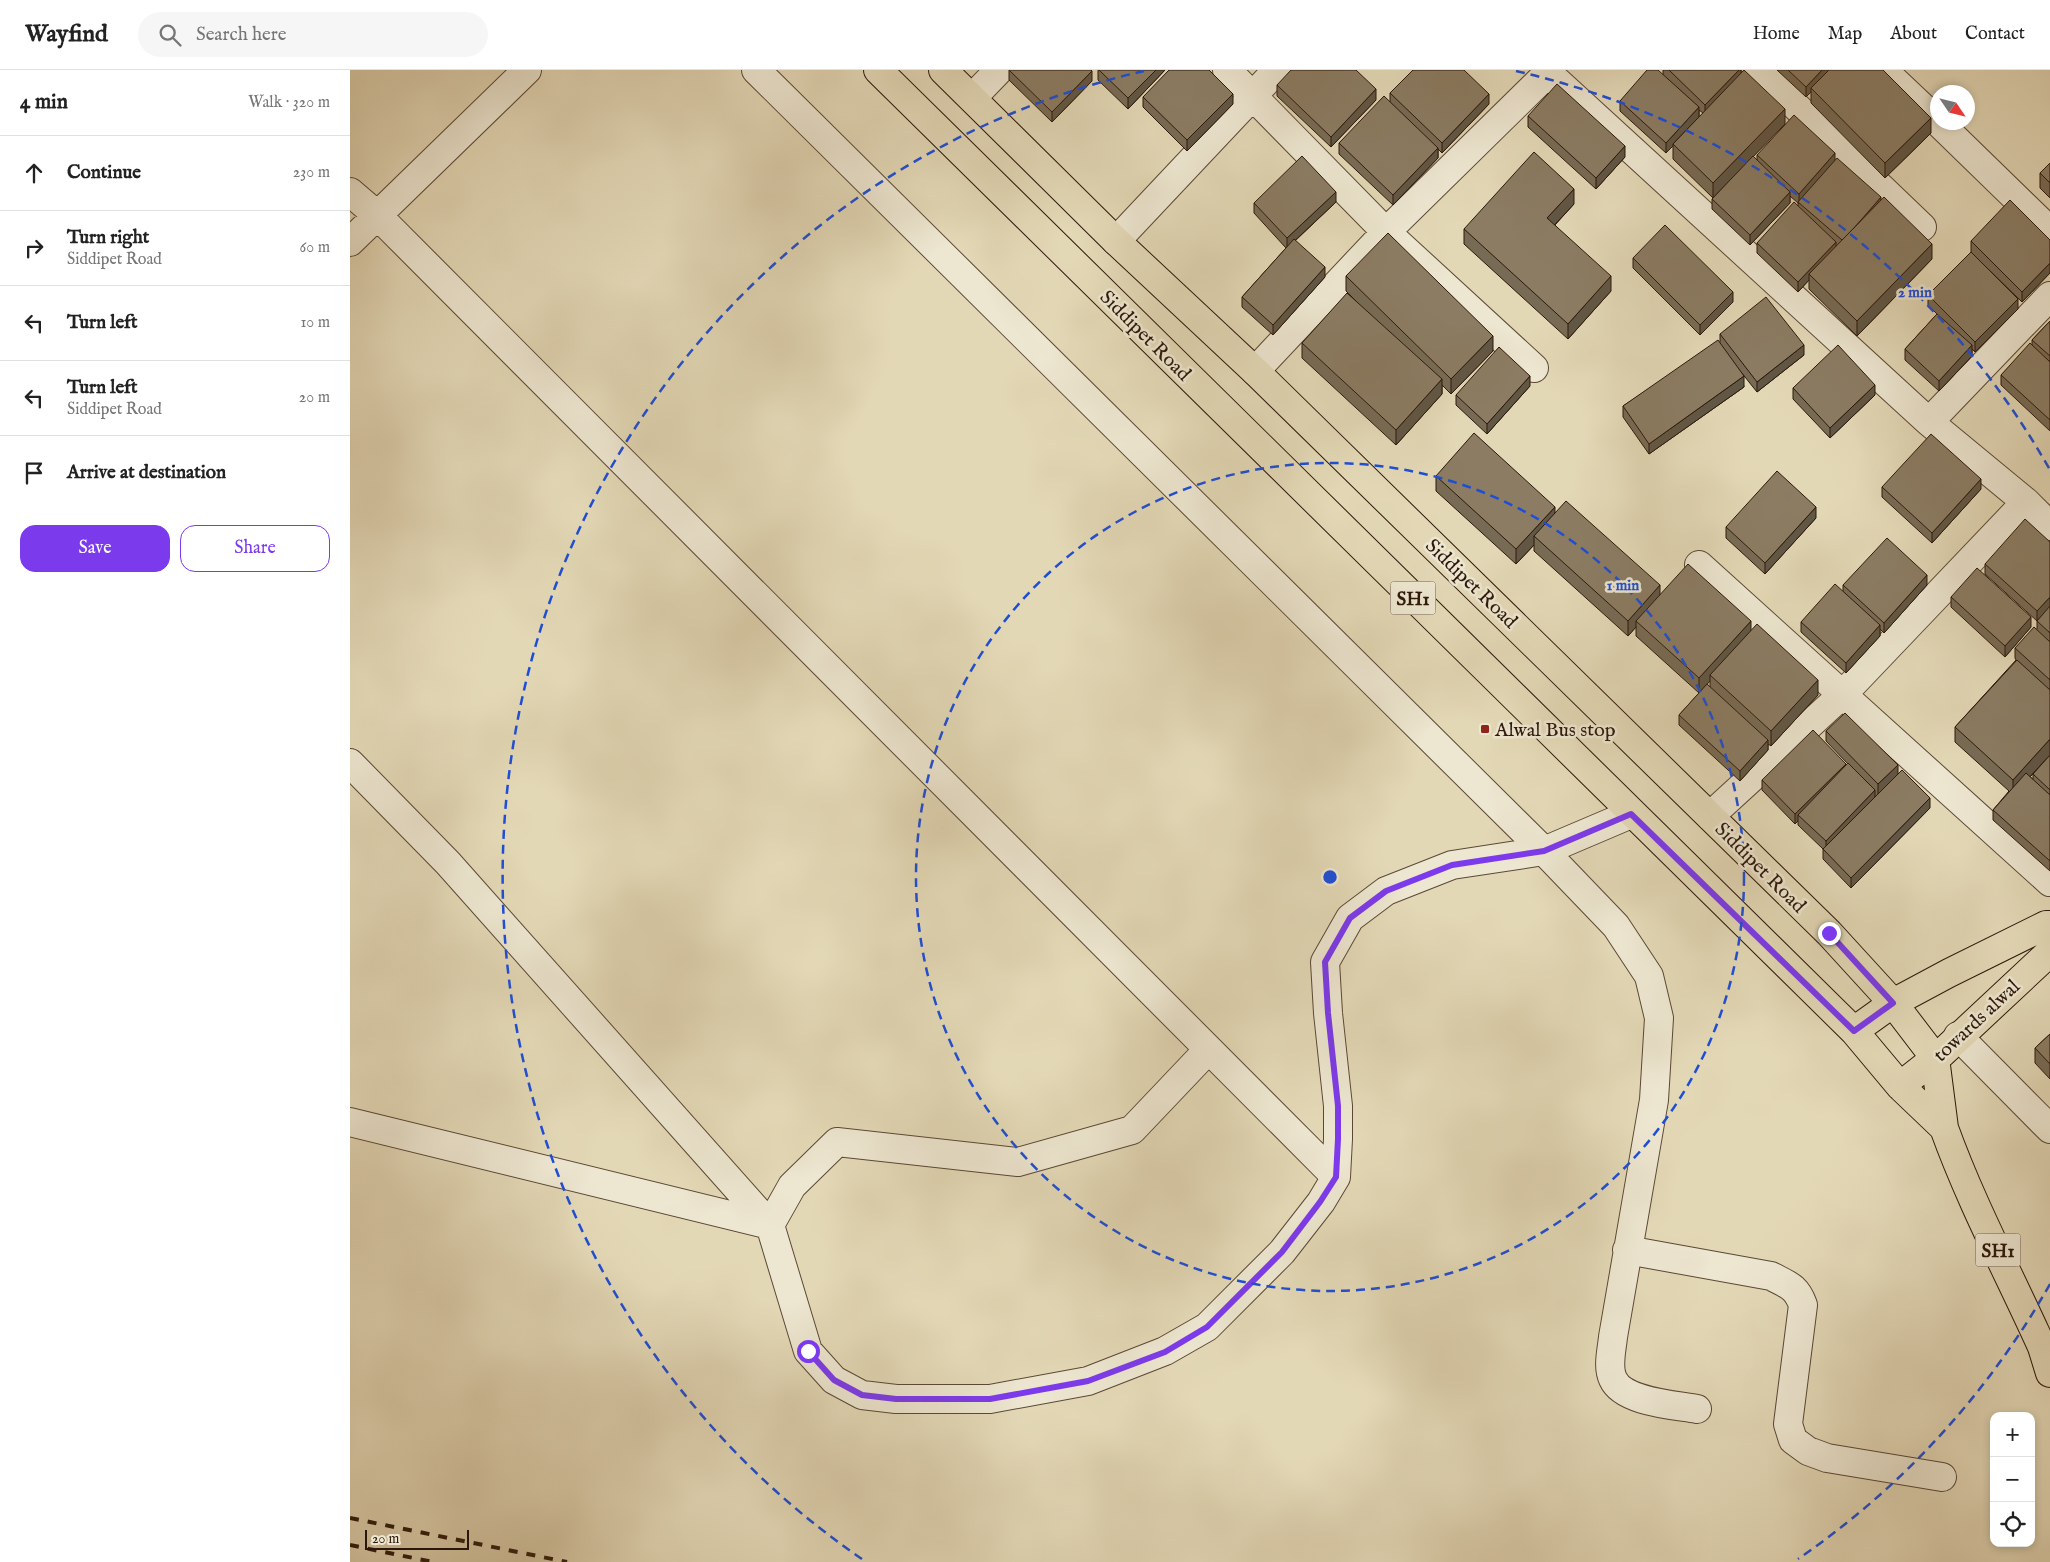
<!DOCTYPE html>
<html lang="en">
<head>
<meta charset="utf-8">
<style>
	:root { --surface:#fff; --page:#f6f6f6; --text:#222; --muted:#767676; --line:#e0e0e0; --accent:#7c3aed }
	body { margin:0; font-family:"IM FELL English",serif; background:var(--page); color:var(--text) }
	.controls { position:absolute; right:15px; bottom:15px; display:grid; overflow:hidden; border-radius:10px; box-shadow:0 2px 8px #0003 }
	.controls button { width:45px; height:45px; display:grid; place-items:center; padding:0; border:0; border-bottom:1px solid var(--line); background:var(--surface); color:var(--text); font:25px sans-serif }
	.compass { position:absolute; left:1580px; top:15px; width:45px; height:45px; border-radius:50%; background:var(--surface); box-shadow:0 2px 8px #0003; rotate:125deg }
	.scale { position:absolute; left:15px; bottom:12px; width:104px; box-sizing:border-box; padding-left:5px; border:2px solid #2c180a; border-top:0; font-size:14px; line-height:18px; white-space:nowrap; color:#2c180a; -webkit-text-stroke:4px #ede6d0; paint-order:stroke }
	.stop { position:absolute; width:15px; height:15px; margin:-11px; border:4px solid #7c3aed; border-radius:50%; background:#fff }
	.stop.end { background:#7c3aed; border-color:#fff; box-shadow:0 1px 5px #0008 }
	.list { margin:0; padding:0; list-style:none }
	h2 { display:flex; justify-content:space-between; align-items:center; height:65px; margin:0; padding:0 20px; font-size:21px }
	h2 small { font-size:16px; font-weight:400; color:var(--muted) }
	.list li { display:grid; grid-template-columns:32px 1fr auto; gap:15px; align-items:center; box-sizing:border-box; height:75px; padding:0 20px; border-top:1px solid var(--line) }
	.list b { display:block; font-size:19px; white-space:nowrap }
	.list p { margin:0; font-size:16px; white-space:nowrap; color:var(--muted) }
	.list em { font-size:16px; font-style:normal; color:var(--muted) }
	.actions { display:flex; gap:10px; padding:15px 20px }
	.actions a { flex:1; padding:11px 0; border:1px solid var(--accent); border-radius:15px; text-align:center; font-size:18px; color:var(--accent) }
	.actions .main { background:var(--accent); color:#fff }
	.icon { flex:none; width:28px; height:28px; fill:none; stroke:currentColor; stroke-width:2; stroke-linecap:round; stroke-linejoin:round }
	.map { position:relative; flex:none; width:1700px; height:1492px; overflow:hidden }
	header { display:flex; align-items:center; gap:30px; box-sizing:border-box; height:70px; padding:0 25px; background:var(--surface); border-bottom:1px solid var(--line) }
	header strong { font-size:24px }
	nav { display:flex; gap:28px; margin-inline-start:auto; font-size:18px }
	.search { width:350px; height:45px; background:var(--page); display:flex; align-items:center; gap:12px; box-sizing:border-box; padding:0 18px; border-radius:28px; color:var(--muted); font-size:19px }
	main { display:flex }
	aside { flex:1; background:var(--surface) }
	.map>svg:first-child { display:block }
</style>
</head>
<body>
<header>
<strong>Wayfind</strong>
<div class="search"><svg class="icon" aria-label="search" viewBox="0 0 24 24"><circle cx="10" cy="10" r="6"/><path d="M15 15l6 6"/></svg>Search here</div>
<nav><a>Home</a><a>Map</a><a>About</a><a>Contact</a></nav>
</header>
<main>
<aside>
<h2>4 min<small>Walk · 320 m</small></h2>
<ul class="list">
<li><svg class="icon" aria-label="ahead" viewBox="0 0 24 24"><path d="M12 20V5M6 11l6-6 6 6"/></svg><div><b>Continue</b></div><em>230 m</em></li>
<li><svg class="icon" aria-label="right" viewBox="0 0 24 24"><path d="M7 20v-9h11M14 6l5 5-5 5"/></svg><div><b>Turn right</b><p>Siddipet Road</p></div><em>60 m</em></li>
<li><svg class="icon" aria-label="left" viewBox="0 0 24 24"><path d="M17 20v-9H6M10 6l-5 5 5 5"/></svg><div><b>Turn left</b></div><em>10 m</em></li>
<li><svg class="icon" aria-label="left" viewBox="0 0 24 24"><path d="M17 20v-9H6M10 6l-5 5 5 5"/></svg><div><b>Turn left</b><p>Siddipet Road</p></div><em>20 m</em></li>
<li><svg class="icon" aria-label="arrive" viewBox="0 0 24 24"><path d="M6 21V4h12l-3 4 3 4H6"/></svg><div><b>Arrive at destination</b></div></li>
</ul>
<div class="actions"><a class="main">Save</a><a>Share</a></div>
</aside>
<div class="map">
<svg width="1700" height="1492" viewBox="0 0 1700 1492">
	<rect width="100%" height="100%" fill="#e3d8b6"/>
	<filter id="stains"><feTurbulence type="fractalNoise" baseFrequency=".004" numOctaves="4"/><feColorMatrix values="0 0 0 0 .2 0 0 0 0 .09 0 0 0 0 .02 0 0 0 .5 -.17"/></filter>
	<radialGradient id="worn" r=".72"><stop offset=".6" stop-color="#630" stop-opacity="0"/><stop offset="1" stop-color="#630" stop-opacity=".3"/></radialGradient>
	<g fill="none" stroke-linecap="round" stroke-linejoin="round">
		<defs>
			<path id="minor" d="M 406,0 L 1194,781 L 1266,856 L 1299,906 L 1309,948 L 1304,1030 L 1263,1267 C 1262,1279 1257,1297 1263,1309 C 1273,1332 1325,1335 1347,1339
				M 877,0 L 1036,162 L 1184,298
				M 1408,0 L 1572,157
				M 1533,0 L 1588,52
				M 1198,3 L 1579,352 L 1676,432 L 1700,456
				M 622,28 L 649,0
				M 1588,52 L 1700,161
				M 0,122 L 28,146 L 986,1107
				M 766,171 L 927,0
				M 0,172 L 177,0
				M 905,301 L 1036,162 L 1201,0
				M 1579,352 L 1700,226
				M 1349,495 L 1700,812
				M 0,693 L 98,793 L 420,1155 L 458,1281 L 484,1310 L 512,1325 L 546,1329 L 640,1329 L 738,1311 L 815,1281 L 857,1257 L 932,1182 L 971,1132 L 986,1107 L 988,1069 L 988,1036 L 978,943 L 975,892 L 1000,848 L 1036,821 L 1102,795 L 1194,781 L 1281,744
				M 1360,746 L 1493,624 L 1676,432
				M 1608,966 L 1700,1059
				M 0,1052 L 420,1155
				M 420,1155 L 442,1116 L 487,1072 L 668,1092 L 782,1060 L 858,980
				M 1277,1180 L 1421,1206 C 1438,1215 1446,1216 1453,1235 L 1438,1354 L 1443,1370 L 1458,1381 L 1477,1388 L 1592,1407"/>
			<path id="major" d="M 528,0 L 1504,961 L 1550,1016 L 1594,1058
				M 593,0 L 766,171 L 905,301 L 1479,863 L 1543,933 L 1585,988 L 1594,1058 C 1621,1133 1659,1204 1692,1277 L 1700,1303
				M 1504,961 L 1543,933 L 1599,903 L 1696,855 L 1700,855
				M 1550,1016 L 1592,983 L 1700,882"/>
		</defs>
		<!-- minor casing -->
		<use href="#minor" stroke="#5a4835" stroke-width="30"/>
		<!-- major casing -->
		<use href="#major" stroke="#2c180a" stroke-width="30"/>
		<!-- minor -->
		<use href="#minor" stroke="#ede6d0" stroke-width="28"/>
		<!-- major -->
		<use href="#major" stroke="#e3d8b6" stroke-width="28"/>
		<!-- rail -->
		<path stroke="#2c180a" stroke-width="4" stroke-dasharray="9 9" stroke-linecap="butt" d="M 0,1448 L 217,1492
			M 0,1475 L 83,1492"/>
	</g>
	<!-- wall -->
	<path fill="#786b55" stroke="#2c180a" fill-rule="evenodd" d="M 659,0 L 742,11 L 702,52 L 659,10 Z
		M 748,0 L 815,0 L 778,39 L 748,10 Z
		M 1313,0 L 1391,0 L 1403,87 L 1407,90 L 1407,85 L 1485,90 L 1531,130 L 1582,189 L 1507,266 L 1459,219 L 1459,210 L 1448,222 L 1407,183 L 1407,173 L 1448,136 L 1448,133 L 1440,126 L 1440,133 L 1400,175 L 1362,139 L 1362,129 L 1363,128 L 1323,89 L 1323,76 L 1316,83 L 1270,41 L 1270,31 L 1313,5 ZM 1349,40 L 1353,43 L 1349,47 Z
		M 1427,0 L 1533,0 L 1581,63 L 1535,108 L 1461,33 L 1461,22 L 1456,27 Z
		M 927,15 L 1026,30 L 981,77 L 927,26 Z
		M 1040,23 L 1139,34 L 1092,83 L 1088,79 L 1088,88 L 1043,135 L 989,84 L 989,73 L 1040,32 Z
		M 793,27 L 883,34 L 837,81 L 793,37 Z
		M 1178,46 L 1275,87 L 1246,119 L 1178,57 Z
		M 1700,93 L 1700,128 L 1690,118 L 1690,103 Z
		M 986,132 L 945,171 L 975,207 L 923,265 L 892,237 L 892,227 L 936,178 L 904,143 L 904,133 Z
		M 1224,134 L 1205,155 L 1261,221 L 1218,269 L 1114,174 L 1114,159 Z
		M 1700,170 L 1700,203 L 1672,232 L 1633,194 L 1668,239 L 1625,282 L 1622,279 L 1622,286 L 1589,321 L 1555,290 L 1555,279 L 1587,244 L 1578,235 L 1578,225 L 1621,182 L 1621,171 Z
		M 1283,188 L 1383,232 L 1350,265 L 1283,198 Z
		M 996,206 L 1143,281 L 1101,324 L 1092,315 L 1092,324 L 1046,375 L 952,288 L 952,273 L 1007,232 L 996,221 Z
		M 1700,251 L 1700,361 L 1651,315 L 1651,305 L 1682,276 L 1682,270 Z
		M 1370,264 L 1454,285 L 1407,322 L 1391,302 L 1394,317 L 1299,384 L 1273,347 L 1273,336 L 1370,272 Z
		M 1180,316 L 1137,364 L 1106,335 L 1106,325 Z
		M 1443,318 L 1525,325 L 1480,368 L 1443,329 Z
		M 1086,406 L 1205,443 L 1310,525 L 1401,561 L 1468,625 L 1421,676 L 1418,674 L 1418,680 L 1390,711 L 1329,655 L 1329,645 L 1349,623 L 1286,566 L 1286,557 L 1278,566 L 1184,481 L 1184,475 L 1166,494 L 1086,421 ZM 1360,611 L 1360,617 L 1357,614 Z
		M 1532,417 L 1631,419 L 1582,473 L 1532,427 Z
		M 1466,448 L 1415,504 L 1376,468 L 1376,457 Z
		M 1700,472 L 1700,685 L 1680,707 L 1683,709 L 1683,704 L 1700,685 L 1700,801 L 1643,750 L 1643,740 L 1659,721 L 1605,672 L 1605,657 L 1666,590 L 1665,588 L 1665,578 L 1687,559 L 1687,551 L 1635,504 L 1635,494 Z
		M 1493,515 L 1577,515 L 1534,563 L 1530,559 L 1530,566 L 1496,603 L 1451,562 L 1451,552 L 1493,522 Z
		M 1601,527 L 1681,557 L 1655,587 L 1601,537 Z
		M 1476,661 L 1548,704 L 1580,738 L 1501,818 L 1473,789 L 1473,779 L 1448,755 L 1448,751 L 1445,754 L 1412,720 L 1412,710 L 1496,696 L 1498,694 L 1476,671 Z
		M 1700,964 L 1700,1009 L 1685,993 L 1685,978 Z"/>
	<!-- shaded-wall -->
	<path fill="#615745" stroke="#2c180a" d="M 806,0 L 815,0 L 778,39 L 778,28 Z
		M 1389,0 L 1391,0 L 1391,8 L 1355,45 L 1355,35 Z
		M 1472,0 L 1482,0 L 1461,18 L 1461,22 L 1456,27 L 1456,17 Z
		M 742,1 L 742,11 L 702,52 L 702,42 Z
		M 1026,19 L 1026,30 L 981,77 L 981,67 Z
		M 883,24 L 883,34 L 837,81 L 837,70 Z
		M 1139,24 L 1139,34 L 1092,83 L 1092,73 Z
		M 1349,37 L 1349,47 L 1323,74 L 1323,76 L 1316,83 L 1316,73 Z
		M 1435,39 L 1435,54 L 1363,128 L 1363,113 Z
		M 1581,48 L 1581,63 L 1535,108 L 1535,93 Z
		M 1275,76 L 1275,87 L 1246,119 L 1246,108 Z
		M 1088,78 L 1088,88 L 1043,135 L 1043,125 Z
		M 1485,83 L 1485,94 L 1449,134 L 1449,124 Z
		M 1224,119 L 1224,134 L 1197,163 L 1197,148 Z
		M 986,122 L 986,132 L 937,178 L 937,168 Z
		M 1440,122 L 1440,133 L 1400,175 L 1400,165 Z
		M 1531,127 L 1531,137 L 1492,171 Z
		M 1486,172 L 1486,182 L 1459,204 L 1459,210 L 1448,222 L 1448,212 Z
		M 1582,174 L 1582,189 L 1507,266 L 1507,251 Z
		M 1700,193 L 1700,203 L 1672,232 L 1672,222 Z
		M 975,197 L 975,207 L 923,265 L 923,255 Z
		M 1261,206 L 1261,221 L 1218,269 L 1218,254 Z
		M 1383,222 L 1383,232 L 1350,265 L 1350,255 Z
		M 1668,229 L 1668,239 L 1625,282 L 1625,272 Z
		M 1143,266 L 1143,281 L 1101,324 L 1101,309 Z
		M 1454,275 L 1454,285 L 1407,322 L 1407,312 Z
		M 1622,275 L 1622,286 L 1589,321 L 1589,311 Z
		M 1180,306 L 1180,316 L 1137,364 L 1137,354 Z
		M 1394,306 L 1394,317 L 1299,384 L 1299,374 Z
		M 1092,309 L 1092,324 L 1046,375 L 1046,360 Z
		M 1525,315 L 1525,325 L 1480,368 L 1480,358 Z
		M 1631,409 L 1631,419 L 1582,473 L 1582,463 Z
		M 1205,437 L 1205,452 L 1184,466 L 1184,475 L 1166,494 L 1166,479 Z
		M 1466,437 L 1466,448 L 1415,504 L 1415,493 Z
		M 1577,505 L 1577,515 L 1534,563 L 1534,553 Z
		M 1310,515 L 1310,530 L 1286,551 L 1286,557 L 1278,566 L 1278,551 Z
		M 1700,527 L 1700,537 L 1687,551 L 1687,541 Z
		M 1681,547 L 1681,557 L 1655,587 L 1655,576 Z
		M 1401,551 L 1401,566 L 1360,605 L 1360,611 L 1349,623 L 1349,608 Z
		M 1530,555 L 1530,566 L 1496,603 L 1496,593 Z
		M 1468,610 L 1468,625 L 1421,676 L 1421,661 Z
		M 1700,669 L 1700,685 L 1663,725 L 1663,710 Z
		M 1418,670 L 1418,680 L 1390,711 L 1390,701 Z
		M 1496,694 L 1496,704 L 1448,745 L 1448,751 L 1445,754 L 1445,744 Z
		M 1548,695 L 1548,705 L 1528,724 L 1528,714 Z
		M 1525,720 L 1525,730 L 1476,782 L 1476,771 Z
		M 1580,728 L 1580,738 L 1501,818 L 1501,808 Z"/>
	<!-- building -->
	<path fill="#8b7c63" stroke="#2c180a" d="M 659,0 L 741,0 L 742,1 L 702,42 Z
		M 749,0 L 806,0 L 778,28 Z
		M 819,0 L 859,0 L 883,24 L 837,70 L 793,27 Z
		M 941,0 L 1006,0 L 1026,19 L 981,67 L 927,15 Z
		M 1063,0 L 1114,0 L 1139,24 L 1092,73 L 1040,23 Z
		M 1297,0 L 1308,0 L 1349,37 L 1316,73 L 1270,31 Z
		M 1319,0 L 1389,0 L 1355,35 Z
		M 1394,0 L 1435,39 L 1363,113 L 1323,74 Z
		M 1438,0 L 1472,0 L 1456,17 Z
		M 1479,0 L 1533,0 L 1581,48 L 1535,93 L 1461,18 Z
		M 1207,14 L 1275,76 L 1246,108 L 1178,46 Z
		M 1034,26 L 1088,78 L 1043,125 L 989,73 Z
		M 1444,45 L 1485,83 L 1449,124 L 1407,85 Z
		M 1184,82 L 1224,119 L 1197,148 L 1261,206 L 1218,254 L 1114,159 Z
		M 952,86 L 986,122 L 937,168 L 904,133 Z
		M 1403,86 L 1440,122 L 1400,165 L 1362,129 Z
		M 1487,88 L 1531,127 L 1505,157 L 1492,170 L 1448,132 Z
		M 1700,93 L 1700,113 L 1690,103 Z
		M 1534,127 L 1582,174 L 1507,251 L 1459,204 Z
		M 1660,130 L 1700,170 L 1700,193 L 1672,222 L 1621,171 Z
		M 1444,132 L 1486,172 L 1448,212 L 1407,173 Z
		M 1315,155 L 1383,222 L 1350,255 L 1283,188 Z
		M 1038,163 L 1143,266 L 1101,309 L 996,206 Z
		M 944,169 L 975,197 L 923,255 L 892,227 Z
		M 1621,182 L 1668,229 L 1625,272 L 1578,225 Z
		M 997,223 L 1092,309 L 1046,360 L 952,273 Z
		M 1416,227 L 1454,275 L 1407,312 L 1370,264 Z
		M 1587,244 L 1622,275 L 1589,311 L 1555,279 Z
		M 1700,251 L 1700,286 L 1682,270 Z
		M 1368,270 L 1394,306 L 1299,374 L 1273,336 Z
		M 1680,273 L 1700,292 L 1700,350 L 1651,305 Z
		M 1488,275 L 1525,315 L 1480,358 L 1443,318 Z
		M 1149,277 L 1180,306 L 1137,354 L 1106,325 Z
		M 1124,363 L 1205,437 L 1166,479 L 1086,406 Z
		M 1581,364 L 1631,409 L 1582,463 L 1532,417 Z
		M 1427,401 L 1466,437 L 1415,493 L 1376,457 Z
		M 1216,431 L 1310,515 L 1278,551 L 1184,466 Z
		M 1675,449 L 1700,472 L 1700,527 L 1687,541 L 1635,494 Z
		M 1537,468 L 1577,505 L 1534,553 L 1493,515 Z
		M 1338,494 L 1401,551 L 1349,608 L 1286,551 Z
		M 1627,498 L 1681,547 L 1655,576 L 1601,527 Z
		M 1485,514 L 1530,555 L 1496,593 L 1451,552 Z
		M 1700,536 L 1700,563 L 1687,551 Z
		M 1407,554 L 1468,610 L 1421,661 L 1360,605 Z
		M 1684,557 L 1700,572 L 1700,610 L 1665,578 Z
		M 1667,590 L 1700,620 L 1700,669 L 1663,710 L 1605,657 Z
		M 1357,614 L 1418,670 L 1390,701 L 1329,645 Z
		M 1495,643 L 1548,695 L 1528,714 L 1476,661 Z
		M 1463,660 L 1496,694 L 1445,744 L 1412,710 Z
		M 1700,685 L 1700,720 L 1683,704 Z
		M 1498,693 L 1525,720 L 1476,771 L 1448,745 Z
		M 1552,700 L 1580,728 L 1501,808 L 1473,779 Z
		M 1676,703 L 1700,725 L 1700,791 L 1643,740 Z
		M 1700,964 L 1700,994 L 1685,978 Z"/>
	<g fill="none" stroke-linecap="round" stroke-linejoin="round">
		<!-- route -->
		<path stroke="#7c3aed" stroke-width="6" d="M 458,1281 L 484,1310 L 512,1325 L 546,1329 L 640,1329 L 738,1311 L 815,1282 L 857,1257 L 932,1182 L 970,1132 L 986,1107 L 988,1069 L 988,1036 L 978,943 L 975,892 L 1000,848 L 1036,821 L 1102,795 L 1194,781 L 1281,744 L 1504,961 L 1543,933 L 1479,863"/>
	</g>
	<!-- distance rings -->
	<g fill="none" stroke="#1d4ed8" stroke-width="2.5" stroke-dasharray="9 6">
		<circle cx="980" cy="807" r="414"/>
		<path d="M1700 1214A827 827 0 0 1 1448 1489M512 1489A827 827 0 0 1 794 1M1166 1A827 827 0 0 1 1700 400"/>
	</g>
	<!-- markers -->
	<rect fill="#8f2418" stroke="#ede6d0" stroke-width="2" x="1130" y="654" width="10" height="10" rx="2.5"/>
	<g text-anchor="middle" stroke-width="5" stroke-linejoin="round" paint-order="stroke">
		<!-- shield labels -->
		<g fill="#ede6d0" stroke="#665645" stroke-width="1">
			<rect x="1040.5" y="511.5" width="45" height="33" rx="4"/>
			<rect x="1625.5" y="1163.5" width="45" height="33" rx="4"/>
		</g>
		<g font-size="19" font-weight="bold" fill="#2c180a">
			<text x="1063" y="535">SH1</text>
			<text x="1648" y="1187">SH1</text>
		</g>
		<!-- street labels -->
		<g font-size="20" fill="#2c180a" stroke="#ede6d0">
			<text transform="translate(796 265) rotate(45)" y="7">Siddipet Road</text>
			<text transform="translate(1122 513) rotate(44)" y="7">Siddipet Road</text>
			<text transform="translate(1411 797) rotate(45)" y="7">Siddipet Road</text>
			<text transform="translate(1626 950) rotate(-43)" y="7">towards alwal</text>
		</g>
		<!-- poi labels -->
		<g font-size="20" fill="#2c180a" stroke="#ede6d0" text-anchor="start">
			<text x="1145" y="666">Alwal Bus stop</text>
		</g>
	</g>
	<circle cx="980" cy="807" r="8" fill="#1d4ed8" stroke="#ede6d0" stroke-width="2.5"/>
	<g font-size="15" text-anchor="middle" font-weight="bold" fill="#1d4ed8" stroke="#ede6d0" stroke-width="5" stroke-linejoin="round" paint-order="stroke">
		<text x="1565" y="227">2 min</text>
		<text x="1273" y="520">1 min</text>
	</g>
	<rect width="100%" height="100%" filter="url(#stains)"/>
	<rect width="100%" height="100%" fill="url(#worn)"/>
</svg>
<div class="controls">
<button>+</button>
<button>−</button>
<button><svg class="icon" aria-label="locate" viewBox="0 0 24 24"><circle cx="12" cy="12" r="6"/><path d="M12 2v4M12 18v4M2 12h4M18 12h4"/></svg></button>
</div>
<svg class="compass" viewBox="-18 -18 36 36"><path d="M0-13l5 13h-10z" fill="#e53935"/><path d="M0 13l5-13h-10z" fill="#767676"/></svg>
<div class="scale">20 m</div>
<div class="stop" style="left:458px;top:1281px"></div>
<div class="stop end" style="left:1479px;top:863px"></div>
</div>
</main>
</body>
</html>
